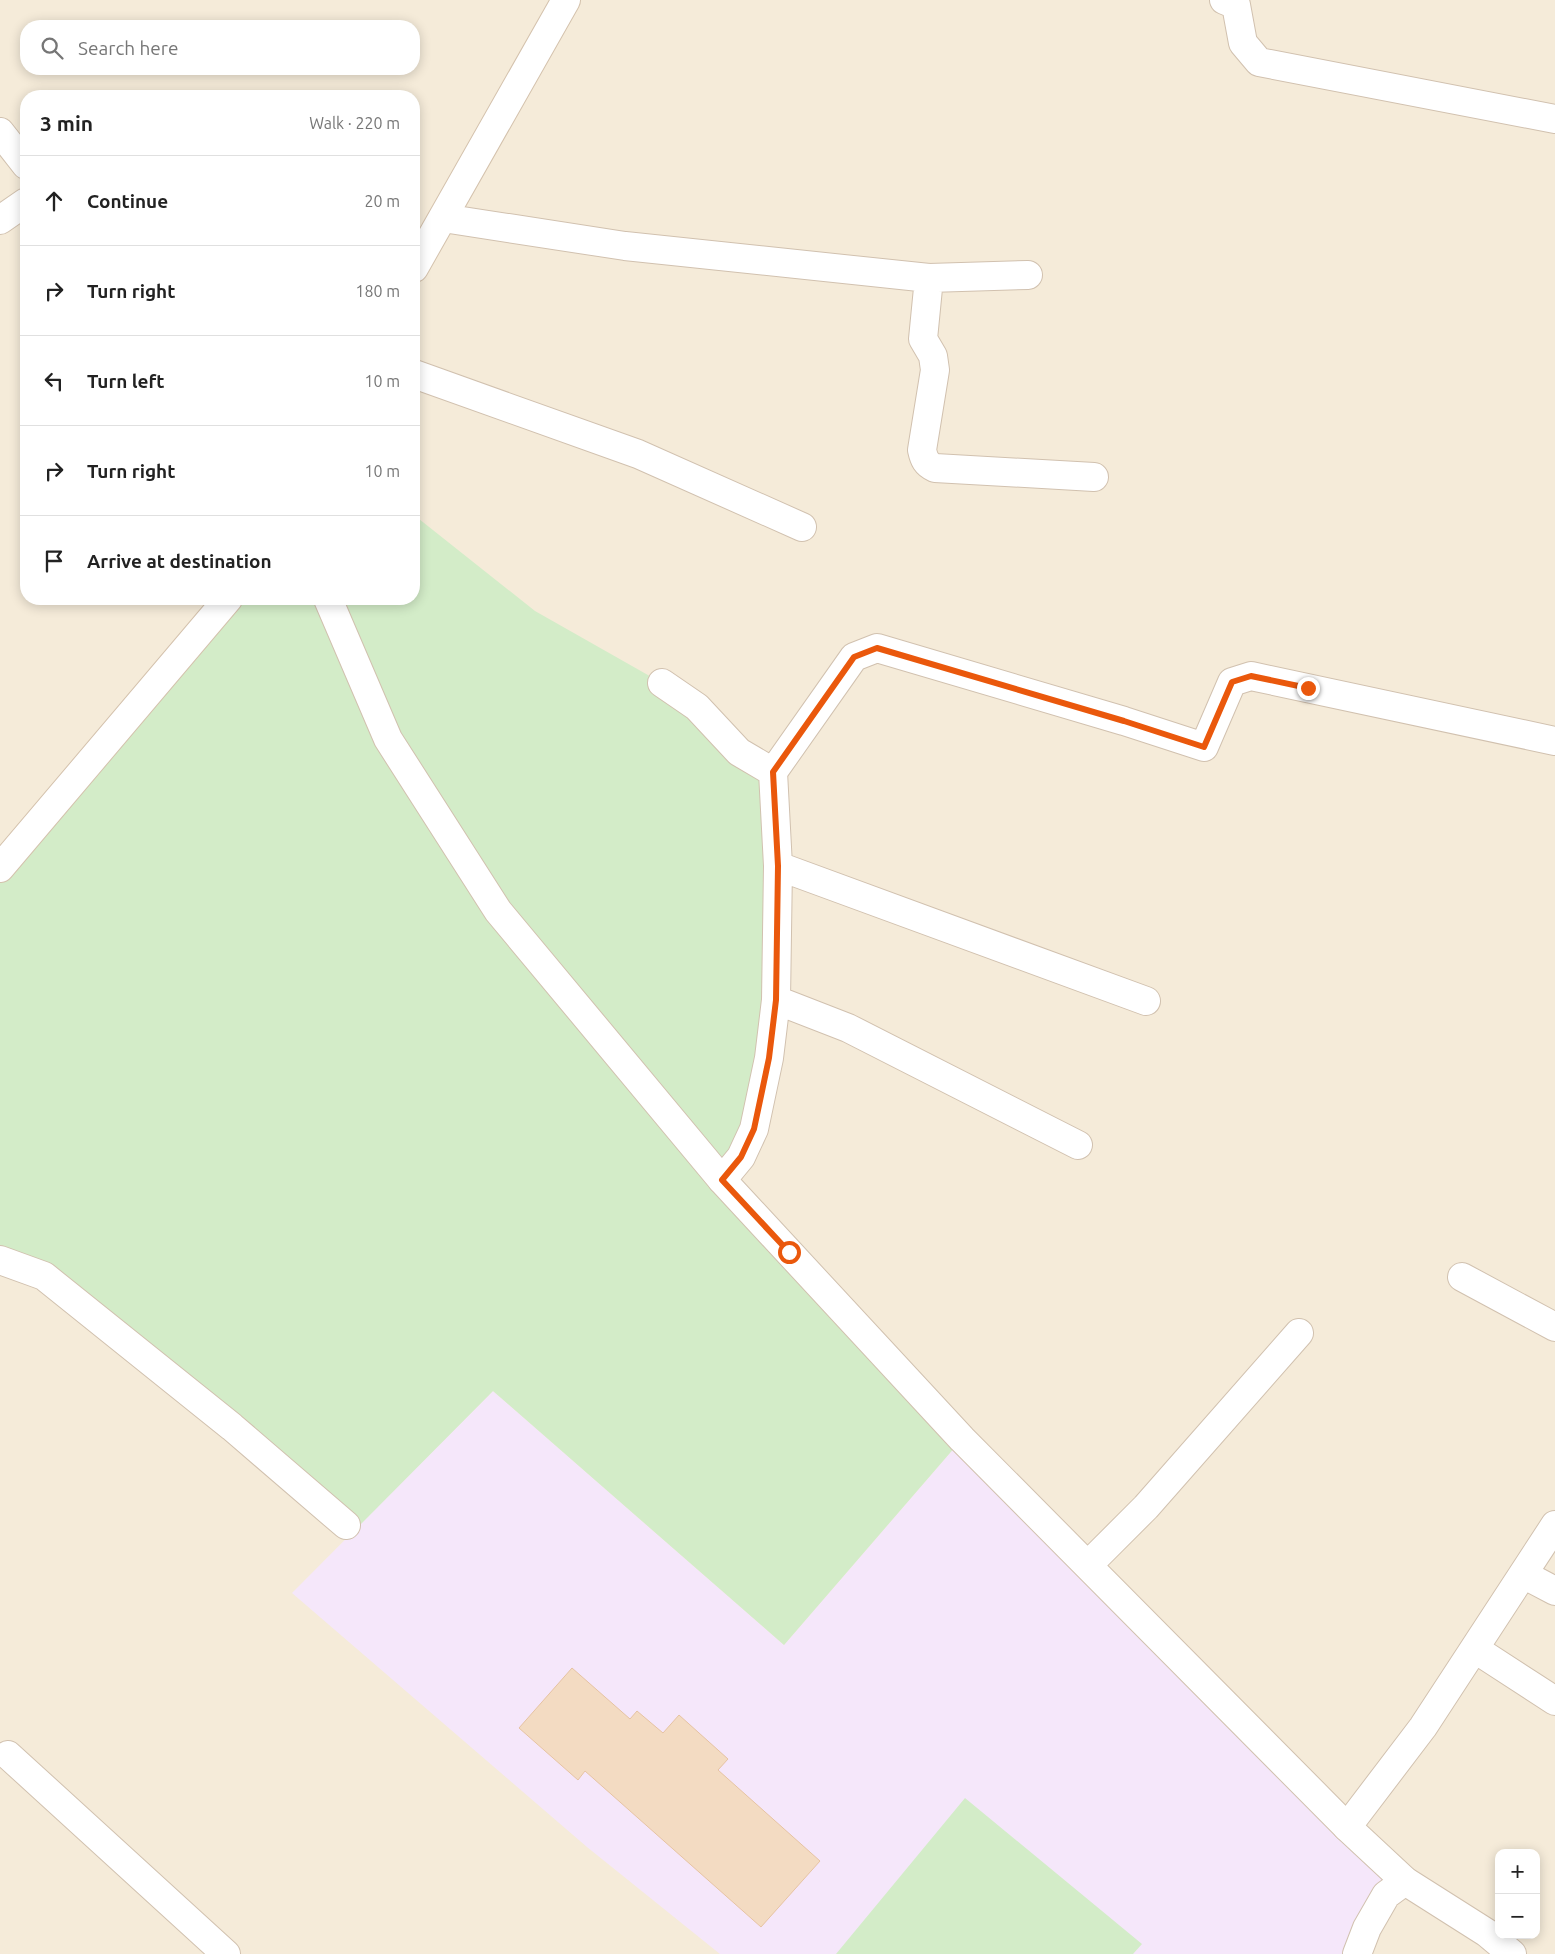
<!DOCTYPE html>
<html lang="en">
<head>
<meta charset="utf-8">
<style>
	:root { --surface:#fff; --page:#f2f2f2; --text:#222; --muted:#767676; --line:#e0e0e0 }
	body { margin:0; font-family:Ubuntu,sans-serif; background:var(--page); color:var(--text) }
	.controls { position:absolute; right:15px; bottom:15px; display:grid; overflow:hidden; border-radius:10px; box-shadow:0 2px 12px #0003 }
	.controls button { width:45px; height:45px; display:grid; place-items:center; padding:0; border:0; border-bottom:1px solid var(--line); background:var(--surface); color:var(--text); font:25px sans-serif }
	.stop { position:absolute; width:15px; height:15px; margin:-11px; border:4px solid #ea580c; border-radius:50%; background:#fff }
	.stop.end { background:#ea580c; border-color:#fff; box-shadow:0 1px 5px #0008 }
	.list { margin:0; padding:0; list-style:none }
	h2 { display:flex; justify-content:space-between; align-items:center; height:65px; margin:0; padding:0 20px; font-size:21px }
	h2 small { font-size:16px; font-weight:400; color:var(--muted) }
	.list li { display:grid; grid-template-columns:32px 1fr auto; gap:15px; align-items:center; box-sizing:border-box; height:90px; padding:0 20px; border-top:1px solid var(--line) }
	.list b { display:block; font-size:19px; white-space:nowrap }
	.list em { font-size:16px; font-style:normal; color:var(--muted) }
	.icon { flex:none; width:28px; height:28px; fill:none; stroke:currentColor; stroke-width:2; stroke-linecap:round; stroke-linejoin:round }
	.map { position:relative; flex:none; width:1555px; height:1954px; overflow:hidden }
	.search { position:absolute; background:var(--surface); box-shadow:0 2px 12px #0003; left:20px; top:20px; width:400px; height:55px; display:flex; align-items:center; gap:12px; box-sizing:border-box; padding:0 18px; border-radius:20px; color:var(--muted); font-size:19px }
	.panel { position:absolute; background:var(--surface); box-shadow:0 2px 12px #0003; left:20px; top:90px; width:400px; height:515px; border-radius:20px }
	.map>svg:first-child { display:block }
</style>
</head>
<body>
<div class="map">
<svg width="1555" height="1954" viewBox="0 0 1555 1954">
	<rect width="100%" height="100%" fill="#fdf8eb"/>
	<!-- residential -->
	<path fill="#f5ebd9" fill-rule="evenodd" d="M 0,0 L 1555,0 L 1555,1954 L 0,1954 ZM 26,26 L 414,26 L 414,69 L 26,69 ZM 26,96 L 414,96 L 414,599 L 26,599 ZM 1499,1853 L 1536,1853 L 1536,1935 L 1499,1935 Z"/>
	<!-- education -->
	<path fill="#f5e7fa" d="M 493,1391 L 784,1645 L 962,1439 L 1405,1881 L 1357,1954 L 720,1954 L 587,1847 L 292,1593 Z"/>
	<!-- green -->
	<path fill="#d3ecc8" d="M 414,515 L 535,611 L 662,683 L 773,772 L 769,1058 L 722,1180 L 962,1439 L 784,1645 L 493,1391 L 357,1528 L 0,1254 L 0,868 L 228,599 L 414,599 Z
		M 965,1798 L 1142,1944 L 1133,1954 L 836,1954 Z"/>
	<!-- building -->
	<path fill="#f3dbc2" stroke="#e6c3a2" d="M 572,1668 L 630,1719 L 637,1711 L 663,1733 L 679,1715 L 728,1759 L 718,1770 L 820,1861 L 761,1927 L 585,1771 L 578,1780 L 519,1728 Z"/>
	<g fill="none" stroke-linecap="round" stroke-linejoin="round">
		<defs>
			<path id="minor" d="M 1224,0 L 1236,5 L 1243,43 L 1259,62 L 1555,119
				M 0,132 L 26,165
				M 443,218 L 625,246 L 929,278 L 1028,275
				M 0,220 L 26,202
				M 929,278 L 923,339 L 933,356 L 935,370 L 922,450 C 924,459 926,464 935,468 L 1094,477
				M 414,374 L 638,454 L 802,527
				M 662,683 L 697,707 L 739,752 L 773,772
				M 778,866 L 1146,1001
				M 776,1000 L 848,1028 L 1078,1145
				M 722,1180 L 741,1157 L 754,1129 L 769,1058 L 776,1000 L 778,866 L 773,772 L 854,657 L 877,648 L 1124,721 L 1204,747 L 1232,682 L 1251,676 L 1555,741
				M 0,1260 L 44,1276 L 232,1427 L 346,1525
				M 1462,1277 L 1555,1327
				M 1088,1565 L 1146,1507 L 1299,1333
				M 1523,1574 L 1555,1591
				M 1475,1649 L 1555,1701
				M 8,1755 L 226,1954
				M 1347,1827 L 1423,1727 L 1555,1525
				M 1357,1954 L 1367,1928 L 1386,1895 L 1405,1881"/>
			<path id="tertiary" d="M 328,599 L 388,739 L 498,911 L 722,1180 L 962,1439 L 1347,1827 L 1405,1881 L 1487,1933 L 1512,1954"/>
			<path id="secondary" d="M 414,268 L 566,0
				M 0,868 L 228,599"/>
		</defs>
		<!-- minor casing -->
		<use href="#minor" stroke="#d1c1af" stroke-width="30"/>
		<!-- tertiary casing -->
		<use href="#tertiary" stroke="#d1c1af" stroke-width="30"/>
		<!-- secondary casing -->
		<use href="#secondary" stroke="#d4c2ad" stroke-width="30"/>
		<!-- minor -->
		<use href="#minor" stroke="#fff" stroke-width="28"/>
		<!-- tertiary -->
		<use href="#tertiary" stroke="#fff" stroke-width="28"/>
		<!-- secondary -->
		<use href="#secondary" stroke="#fff" stroke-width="28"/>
	</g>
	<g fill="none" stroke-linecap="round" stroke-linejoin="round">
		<!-- route -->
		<path stroke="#ea580c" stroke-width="6" d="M 789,1252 L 722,1180 L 741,1157 L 754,1129 L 769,1058 L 776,1000 L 778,866 L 773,772 L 854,657 L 877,648 L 1124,721 L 1204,747 L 1232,682 L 1251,676 L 1308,688"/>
	</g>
</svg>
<div class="controls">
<button>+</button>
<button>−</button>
</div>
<div class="stop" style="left:789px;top:1252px"></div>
<div class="stop end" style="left:1308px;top:688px"></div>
<div class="search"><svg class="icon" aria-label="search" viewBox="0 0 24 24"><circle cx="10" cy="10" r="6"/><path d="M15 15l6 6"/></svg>Search here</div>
<section class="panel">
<h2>3 min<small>Walk · 220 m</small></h2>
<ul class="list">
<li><svg class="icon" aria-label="ahead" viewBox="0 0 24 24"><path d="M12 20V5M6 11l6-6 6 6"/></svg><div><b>Continue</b></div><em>20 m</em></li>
<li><svg class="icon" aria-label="right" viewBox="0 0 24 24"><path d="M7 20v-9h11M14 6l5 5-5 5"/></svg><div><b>Turn right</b></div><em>180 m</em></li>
<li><svg class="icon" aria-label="left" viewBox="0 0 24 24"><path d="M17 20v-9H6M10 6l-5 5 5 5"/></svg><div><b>Turn left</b></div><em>10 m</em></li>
<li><svg class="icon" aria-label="right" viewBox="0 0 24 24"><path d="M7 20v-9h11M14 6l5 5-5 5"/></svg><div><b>Turn right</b></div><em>10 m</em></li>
<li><svg class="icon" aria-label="arrive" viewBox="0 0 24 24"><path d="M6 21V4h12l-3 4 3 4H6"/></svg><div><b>Arrive at destination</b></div></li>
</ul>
</section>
</div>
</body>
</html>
